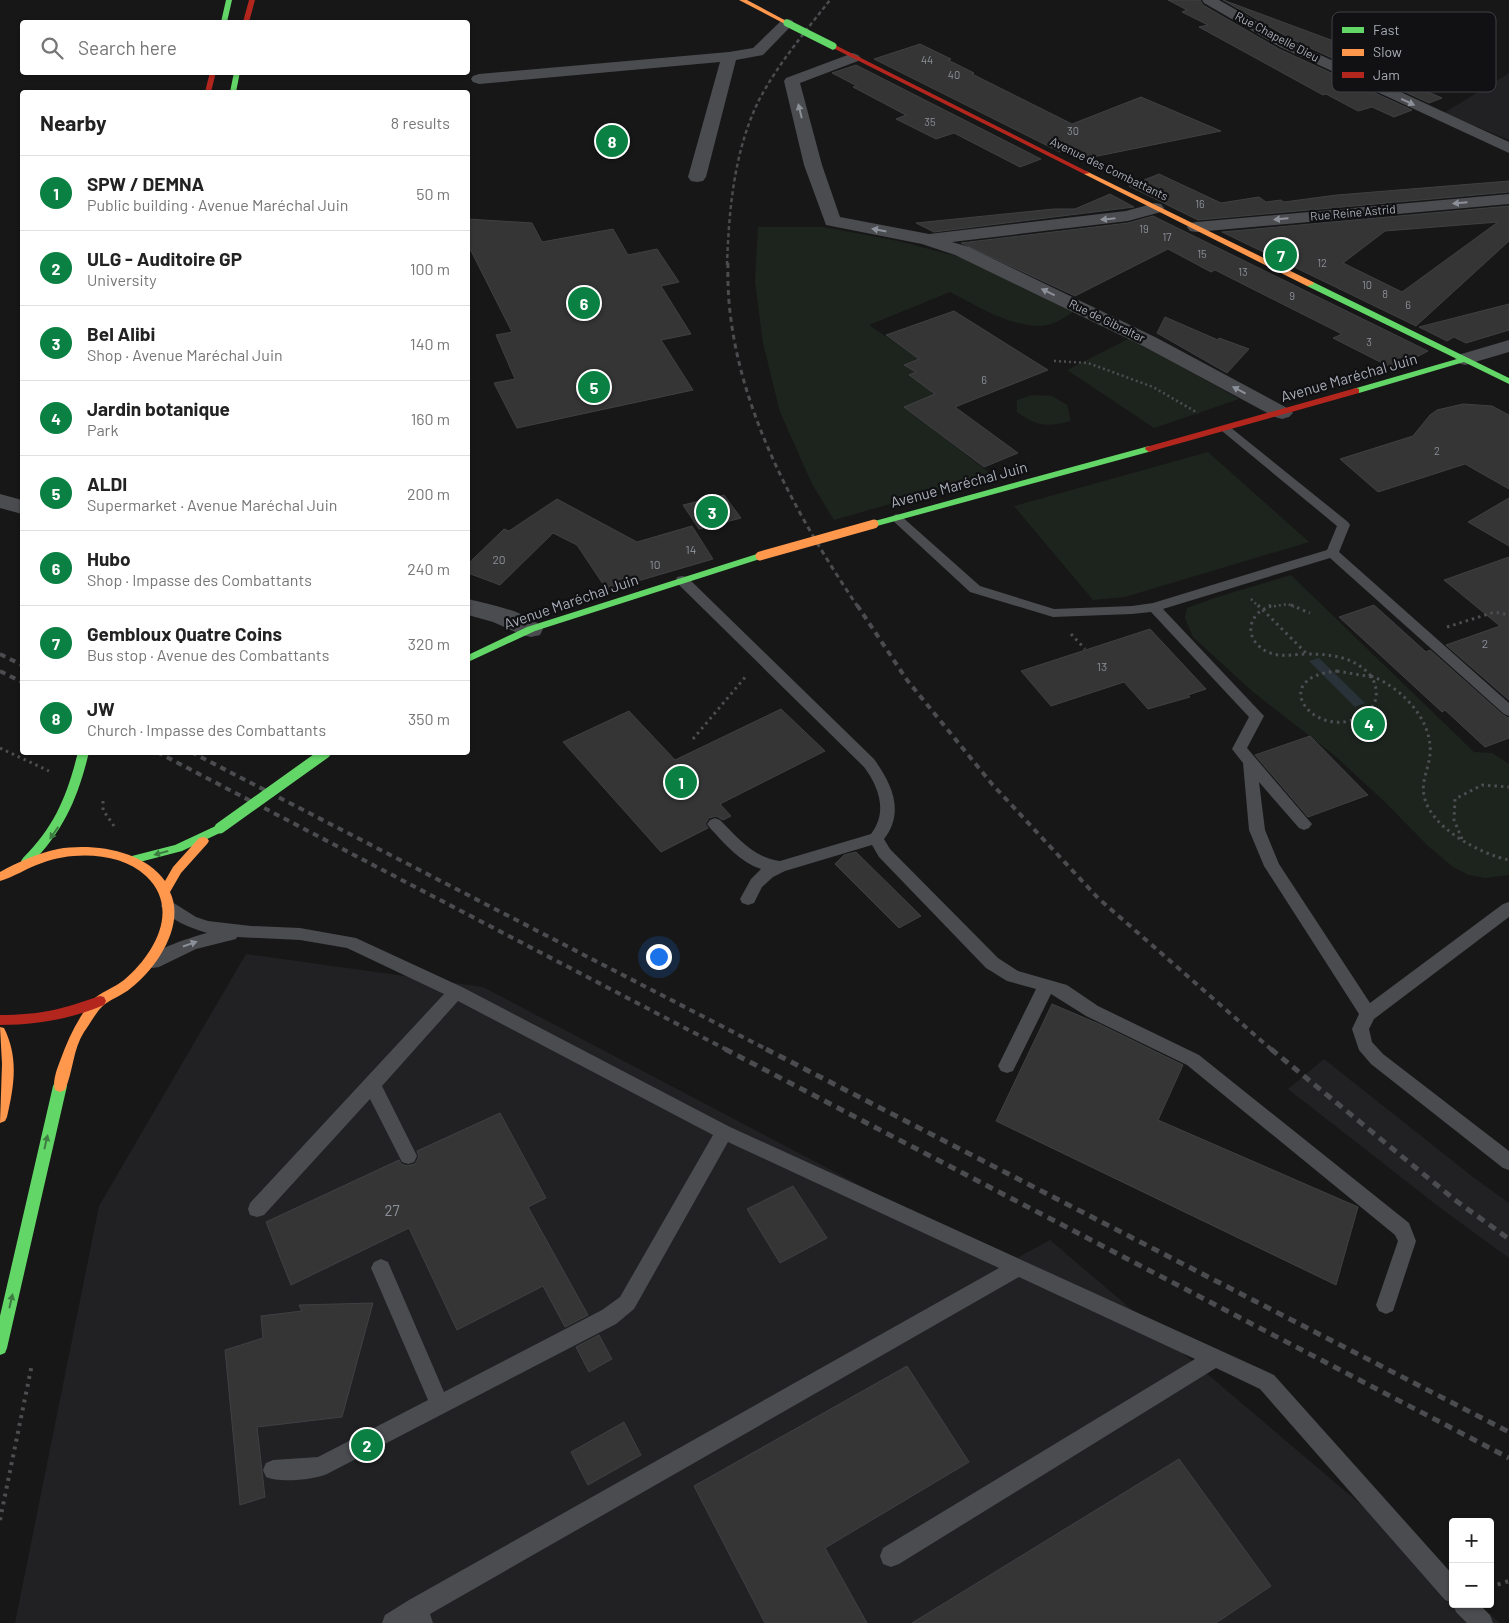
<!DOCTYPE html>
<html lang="en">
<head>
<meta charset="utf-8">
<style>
	:root { --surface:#fff; --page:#f2f2f2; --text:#222; --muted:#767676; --line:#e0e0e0; --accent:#0b8043 }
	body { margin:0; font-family:Barlow,sans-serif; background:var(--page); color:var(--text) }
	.controls { position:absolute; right:15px; bottom:15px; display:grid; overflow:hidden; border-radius:5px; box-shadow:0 1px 4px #0004 }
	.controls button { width:45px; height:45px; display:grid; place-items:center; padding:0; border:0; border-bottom:1px solid var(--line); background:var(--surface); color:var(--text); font:25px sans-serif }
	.you { position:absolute; left:658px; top:956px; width:18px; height:18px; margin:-12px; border:4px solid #fff; border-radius:50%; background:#1a73e8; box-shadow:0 0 0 8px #1a73e833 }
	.badge { display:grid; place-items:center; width:32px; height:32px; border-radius:50%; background:var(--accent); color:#fff; font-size:16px; font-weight:700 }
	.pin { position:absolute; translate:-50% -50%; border:2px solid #fff; box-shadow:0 1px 5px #0006 }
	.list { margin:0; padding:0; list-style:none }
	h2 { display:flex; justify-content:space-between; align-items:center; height:65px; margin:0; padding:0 20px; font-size:21px }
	h2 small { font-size:16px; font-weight:400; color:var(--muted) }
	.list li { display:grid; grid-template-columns:32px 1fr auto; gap:15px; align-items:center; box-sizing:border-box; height:75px; padding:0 20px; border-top:1px solid var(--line) }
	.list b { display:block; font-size:19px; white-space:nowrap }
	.list p { margin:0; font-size:16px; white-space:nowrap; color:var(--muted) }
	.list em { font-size:16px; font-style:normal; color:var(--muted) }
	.icon { flex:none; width:28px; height:28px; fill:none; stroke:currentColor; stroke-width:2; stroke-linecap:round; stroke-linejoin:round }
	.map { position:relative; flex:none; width:1509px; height:1623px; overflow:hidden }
	.search { position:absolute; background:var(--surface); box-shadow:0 1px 4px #0004; left:20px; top:20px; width:450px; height:55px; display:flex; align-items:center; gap:12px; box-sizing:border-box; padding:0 18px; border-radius:5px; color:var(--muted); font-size:19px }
	.panel { position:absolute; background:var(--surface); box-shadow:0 1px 4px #0004; left:20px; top:90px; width:450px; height:665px; border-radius:5px }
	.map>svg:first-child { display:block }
</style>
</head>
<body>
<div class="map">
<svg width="1509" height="1623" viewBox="0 0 1509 1623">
	<rect width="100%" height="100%" fill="#171717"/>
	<!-- built -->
	<path fill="#212123" d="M 1509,73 L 1509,140 L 1444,113 Z
		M 246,954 L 483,987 L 1008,1263 L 1050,1240 L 1453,1583 L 1453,1604 L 1478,1604 L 1500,1623 L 15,1623 L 99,1206 Z
		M 1324,1059 L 1473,1177 L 1509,1203 L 1509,1258 L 1443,1210 L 1288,1089 Z"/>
	<!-- green -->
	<path fill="#1d241e" d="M 758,227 L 824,227 L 898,241 L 960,257 L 1074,311 C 1068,315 1061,320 1054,323 C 1022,335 978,306 950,292 L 869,325 L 919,359 L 904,365 L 916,372 L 909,376 L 937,394 L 905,407 L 992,475 L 834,520 L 812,484 L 780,412 L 763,343 L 755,282 Z
		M 1130,338 L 1239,399 L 1154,428 L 1067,370 Z
		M 1032,395 L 1052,396 L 1067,405 L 1071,421 C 1048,427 1037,427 1017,412 L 1017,400 Z
		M 1208,452 L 1309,542 L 1125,597 L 1093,600 L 1014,506 Z
		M 1291,575 L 1474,752 L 1492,753 L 1509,764 L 1509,875 L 1485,878 L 1469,875 L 1453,867 L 1428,846 L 1385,802 L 1334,755 L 1253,692 L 1193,637 L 1185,618 L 1187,608 L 1214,598 Z"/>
	<!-- water -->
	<path fill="#2a3239" d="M 1319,658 L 1365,703 L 1355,707 L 1309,661 Z"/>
	<!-- building -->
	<path fill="#353536" stroke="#3f4043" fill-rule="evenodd" d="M 1168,0 L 1200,0 L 1203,5 L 1279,49 L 1412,110 L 1394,117 L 1372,107 L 1358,111 L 1326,94 L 1323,95 L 1199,27 L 1208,25 L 1182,12 L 1187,10 Z
		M 1223,0 L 1377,57 L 1367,61 L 1413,83 L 1410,84 L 1442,98 L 1429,103 L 1291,39 Z
		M 920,44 L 951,59 L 948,60 L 974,73 L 972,74 L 1072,124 L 1141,97 L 1221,131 L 1088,158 L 1068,149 L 1060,152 L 874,59 Z
		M 856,65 L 1041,159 L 1020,167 L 954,133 L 936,139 L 896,119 L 906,115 L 853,87 L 857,86 L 832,73 Z
		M 1159,174 L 1221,203 L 1259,197 L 1266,202 L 1281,200 L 1284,202 L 1337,195 L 1509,181 L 1509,192 L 1198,220 L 1129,186 Z
		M 1110,194 L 1134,207 L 934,232 L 916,223 L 1054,209 L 1075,209 Z
		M 1509,206 L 1509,241 L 1416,326 L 1222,232 ZM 1498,222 L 1402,292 L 1343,263 L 1385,231 Z
		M 1153,216 L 1428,351 L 1394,369 L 1333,338 L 1342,334 L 1215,270 L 1211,272 L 1168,249 L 1075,296 L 961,243 L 1128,223 Z
		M 468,219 L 532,223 L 542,242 L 613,229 L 628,255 L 657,249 L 679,282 L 661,286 L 691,334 L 661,340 L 693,390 L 517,428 L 494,383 L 515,379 L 496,335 L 512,332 L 468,245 Z
		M 1509,304 L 1509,330 L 1466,343 L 1454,337 L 1447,341 L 1419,327 Z
		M 954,311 L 1048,370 L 955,407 L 1018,453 L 984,467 L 904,407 L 935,394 L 909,375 L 916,372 L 904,365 L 919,359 L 886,335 Z
		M 1165,317 L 1218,340 L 1219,338 L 1249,349 L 1227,373 L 1157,333 Z
		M 1463,404 L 1492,406 L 1509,415 L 1509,489 L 1465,464 L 1378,492 L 1340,459 L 1413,436 L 1430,415 L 1437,410 Z
		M 724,495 L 741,518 L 699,529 L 683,505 Z
		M 1509,498 L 1509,546 L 1468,522 Z
		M 557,499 L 637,542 L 692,526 L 713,559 L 607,590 L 577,545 L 553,533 L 500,585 L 468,573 L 468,564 L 504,529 L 509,531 Z
		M 1509,557 L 1509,700 L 1446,645 L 1500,626 L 1444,580 Z
		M 1374,605 L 1426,652 L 1430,650 L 1503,715 L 1509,718 L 1509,738 L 1485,747 L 1445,710 L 1442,712 L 1339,617 Z
		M 1150,629 L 1206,689 L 1188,695 L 1190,697 L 1148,709 L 1124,682 L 1051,706 L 1021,671 Z
		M 781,709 L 825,751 L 720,804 L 731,816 L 723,820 L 716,816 L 709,818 L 705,824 L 708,828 L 661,852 L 563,742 L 629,711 L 675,760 Z
		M 1310,736 L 1368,795 L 1308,817 L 1255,755 Z
		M 856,852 L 921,916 L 899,928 L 835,864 L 844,855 Z
		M 1052,1004 L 1099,1024 L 1183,1065 L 1158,1120 L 1358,1207 L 1336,1285 L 996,1121 Z
		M 500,1113 L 546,1198 L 528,1207 L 588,1315 L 565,1327 L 543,1286 L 457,1330 L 409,1228 L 291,1285 L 266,1222 L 399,1160 L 401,1164 L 407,1166 L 415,1164 L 419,1157 L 417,1151 Z
		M 793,1186 L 827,1238 L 780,1263 L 747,1209 Z
		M 373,1303 L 342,1417 L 257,1427 L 265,1497 L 240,1505 L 225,1350 L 263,1338 L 261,1316 L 302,1311 L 299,1305 Z
		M 599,1335 L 612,1359 L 589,1372 L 576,1347 Z
		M 907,1366 L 969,1462 L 825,1548 L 867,1623 L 765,1623 L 694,1486 Z
		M 624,1422 L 641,1455 L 588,1485 L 571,1452 Z
		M 1179,1459 L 1271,1586 L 1216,1623 L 912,1623 Z"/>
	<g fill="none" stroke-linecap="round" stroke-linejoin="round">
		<!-- path-far2 -->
		<path stroke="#4d4e52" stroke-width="2.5" stroke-dasharray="2 3" stroke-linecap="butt" d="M 1054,361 L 1088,363 L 1153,387 L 1198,413
			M 1251,599 L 1259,607
			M 1269,607 L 1288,604 L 1294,607"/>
		<!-- path-far1 -->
		<path stroke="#4d4e52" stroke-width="3" stroke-dasharray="2.5 4" stroke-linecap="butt" d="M 1258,605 L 1307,654 C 1331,654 1355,657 1371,676
			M 1271,605 C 1267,608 1261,610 1257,614 C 1241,633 1259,653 1279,655 C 1288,656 1298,654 1307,654
			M 1291,605 L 1310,613
			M 1447,627 L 1495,612 L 1509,615
			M 1071,634 L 1085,649
			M 1337,671 L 1372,677 C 1378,690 1379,702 1367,712 C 1321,748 1261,678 1337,671 Z
			M 1371,676 C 1401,687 1433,720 1430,754 C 1429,768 1421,781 1424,795 C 1429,827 1480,854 1509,860
			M 693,739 L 747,675
			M 0,748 L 49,771
			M 103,801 L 103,810 L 114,826
			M 1462,839 L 1454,820 L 1455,799 L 1482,785 L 1509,787"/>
		<!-- path -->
		<path stroke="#4d4e52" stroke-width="4" stroke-dasharray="3 5" stroke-linecap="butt" d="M 0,1520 L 32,1364
			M 1490,1587 L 1509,1581"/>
		<!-- lane -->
		<path fill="#4b4c50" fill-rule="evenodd" d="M 1226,426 L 1230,427 L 1348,522 L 1350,525 L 1339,552 L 1509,703 L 1509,716 L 1504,714 L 1330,558 L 1163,609 L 1264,716 L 1247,748 L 1312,824 L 1309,828 L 1304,830 L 1299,828 L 1259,782 L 1265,830 L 1279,864 L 1370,1003 L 1503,904 L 1509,902 L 1509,917 L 1374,1019 L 1369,1029 L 1372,1042 L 1383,1054 L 1509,1151 L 1509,1170 L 1503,1168 L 1371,1064 L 1359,1050 L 1352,1029 L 1359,1014 L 1264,866 L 1249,830 L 1243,763 L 1232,749 L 1249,717 L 1151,612 L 1132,614 L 1053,617 L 970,592 L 890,518 L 896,514 L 900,515 L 980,586 L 1054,609 L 1132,606 L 1153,603 L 1327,550 L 1337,526 L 1222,431 L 1220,429 Z
			M 682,576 L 687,577 L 874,759 C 892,784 905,812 884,839 L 890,849 L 998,958 L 1018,971 L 1067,985 L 1098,1006 L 1199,1055 L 1409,1223 L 1416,1241 L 1393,1311 L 1386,1314 L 1379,1311 L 1376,1305 L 1398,1241 L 1395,1235 L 1187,1065 L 1086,1016 L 1051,994 L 1013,1071 L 1007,1073 L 1001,1071 L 998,1066 L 1036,989 L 1007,981 L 986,968 L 879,857 L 872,845 L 785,871 L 773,877 L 762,887 L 754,903 L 748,905 L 742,903 L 740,899 L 751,879 L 761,869 C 740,862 725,844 710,828 L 707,824 L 710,820 L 715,818 L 720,820 C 738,838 754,858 780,861 L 871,834 C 888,812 879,787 864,767 L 677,583 L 676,580 L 677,577 Z
			M 169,900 L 196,917 L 208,921 L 251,926 L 300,928 L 356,938 L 462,987 L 730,1127 L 1274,1375 L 1453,1575 L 1453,1603 L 1445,1600 L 1260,1389 L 1216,1368 L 899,1564 L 891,1567 L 883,1564 L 880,1556 L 883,1548 L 1195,1359 L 1019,1277 L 430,1614 L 433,1623 L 382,1623 L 385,1615 L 409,1600 L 999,1268 L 728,1142 L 634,1309 L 616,1324 L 327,1474 C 314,1480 279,1483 266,1477 L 263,1470 L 266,1463 L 273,1460 L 318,1457 L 428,1400 L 371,1268 L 374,1262 L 381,1259 L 388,1262 L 444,1392 L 602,1310 L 620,1297 L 713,1135 L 458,1001 L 382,1086 L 417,1156 L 414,1162 L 408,1164 L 402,1162 L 370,1099 L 264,1215 L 257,1217 L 250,1215 L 248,1209 L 250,1203 L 444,994 L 347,948 L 300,940 L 237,937 L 236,939 L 196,949 L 159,967 L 153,968 L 147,967 L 145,962 C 152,949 192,937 207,933 C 192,928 169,921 161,906 L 163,902 Z
			M 1453,1604 L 1479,1604 L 1490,1615 L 1493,1623 L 1467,1623 L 1456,1612 Z"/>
		<!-- street -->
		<path fill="#4b4c50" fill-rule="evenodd" d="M 1202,0 L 1219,0 L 1290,41 L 1509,142 L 1509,153 L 1280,47 L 1204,3 Z
			M 787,19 L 792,20 L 794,23 L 763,55 L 736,60 L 706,177 L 703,181 L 697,182 L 691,181 L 688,177 L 720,62 L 479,84 L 473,82 L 471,79 L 473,76 L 479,74 L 729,52 L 753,48 L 782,20 Z
			M 853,53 L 858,55 L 861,58 L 858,61 L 800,83 L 822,165 L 840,217 L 929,234 L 1126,211 L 1155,203 L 1161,204 L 1164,208 L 1161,212 L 1128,221 L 952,242 L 969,247 L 1157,338 L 1289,409 L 1293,413 L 1289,417 L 1282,419 L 1275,417 L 1143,346 L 955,255 L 922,244 L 826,225 L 804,165 L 784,81 L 786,78 Z
			M 1509,194 L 1509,204 L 1196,232 L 1190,231 L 1187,227 L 1190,223 L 1196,222 Z
			M 1509,340 L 1509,352 L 1465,365 L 1458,363 L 1455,359 L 1458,355 Z
			M 0,494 L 22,500 L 22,514 L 0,508 Z
			M 468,599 C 487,604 532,612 543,629 L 540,635 L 531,637 L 522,635 L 493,622 L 468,615 Z"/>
		<!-- fast -->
		<path fill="#63d668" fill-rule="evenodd" d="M 226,0 L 232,0 L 227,22 L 221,22 Z
			M 234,72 L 240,72 L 236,92 L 230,92 Z
			M 1307,282 L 1313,282 L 1509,378 L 1509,384 L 1464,362 L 1359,393 L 1353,393 L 1353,389 L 1457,359 L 1307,286 Z
			M 1149,446 L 1153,449 L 1152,451 L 877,526 L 871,526 L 869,524 L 871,522 Z
			M 760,553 L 765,556 L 763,558 L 535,631 L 468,662 L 468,655 L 527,627 Z
			M 78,752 L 89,752 C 78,798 64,830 31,864 L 23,864 L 21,861 L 23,858 C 55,826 67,796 78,752 Z
			M 220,824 L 224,825 L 226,828 L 224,831 L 182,851 L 132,864 L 128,863 L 126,860 L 128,857 L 175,845 Z
			M 60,1080 L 65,1082 L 67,1086 L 7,1348 L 5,1353 L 0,1355 L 0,1316 L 53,1086 L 55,1082 Z"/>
		<!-- slow -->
		<path fill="#ff974d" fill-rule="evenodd" d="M 739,0 L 747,0 L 790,23 L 785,24 Z
			M 1086,171 L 1313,282 L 1314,284 L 1307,286 L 1084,174 L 1084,172 Z
			M 203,837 L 207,838 L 209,841 L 207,844 L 181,873 L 170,892 C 186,925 156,969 131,988 C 123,995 113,998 105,1004 C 97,1010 90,1024 84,1032 C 73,1049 73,1072 65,1090 L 60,1092 L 55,1090 C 52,1082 57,1069 60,1061 C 68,1039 77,1019 92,1001 C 100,992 114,988 124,980 C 154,955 181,909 146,876 C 121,852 73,851 42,863 C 27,868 14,877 0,881 L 0,872 C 18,862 38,853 58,849 C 93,843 143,850 165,881 L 173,867 L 199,838 Z
			M 0,1027 L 4,1028 C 19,1058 14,1086 7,1117 L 5,1121 L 0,1123 L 2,1064 Z"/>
		<!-- jam -->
		<path fill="#b3261e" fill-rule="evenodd" d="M 249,0 L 255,0 L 249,22 L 243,22 Z
			M 831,45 L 835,45 L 1090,173 L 1084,174 L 831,47 Z
			M 210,72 L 216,72 L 211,92 L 205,92 Z
			M 1356,388 L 1359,389 L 1359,393 L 1152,451 L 1149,452 L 1145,449 L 1146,447 Z
			M 100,996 L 104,997 L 106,1001 L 104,1005 C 70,1019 37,1025 0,1025 L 0,1015 C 41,1015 62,1009 100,996 Z"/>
		<!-- rail-far3 -->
		<path stroke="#4b4c4f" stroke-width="2.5" stroke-dasharray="4 3" stroke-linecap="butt" d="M 727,265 C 729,209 734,151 759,100 C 778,64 805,32 830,0"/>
		<!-- rail-far2 -->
		<path stroke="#4b4c4f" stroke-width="3" stroke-dasharray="5 4" stroke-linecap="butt" d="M 728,263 C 724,386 791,508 858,607"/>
		<!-- rail-far1 -->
		<path stroke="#4b4c4f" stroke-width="4" stroke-dasharray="6 5" stroke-linecap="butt" d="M 857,605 L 907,680 L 992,784 L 1098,898 L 1272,1050
			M 0,654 L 22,665
			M 0,671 L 22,682
			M 157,752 L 727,1050
			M 191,752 L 768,1050"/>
		<!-- rail -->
		<path stroke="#4b4c4f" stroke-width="5" stroke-dasharray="8 6" stroke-linecap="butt" d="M 725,1049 L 1509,1458
			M 766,1049 L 1509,1432
			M 1271,1049 L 1455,1200 L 1509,1239"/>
		<!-- fast-bridge-far1 -->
		<path stroke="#63d668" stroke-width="7" d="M 787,23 L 833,46"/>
		<!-- fast-bridge -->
		<path stroke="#63d668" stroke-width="11" d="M 220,828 L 325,753"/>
		<!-- slow-bridge -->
		<path stroke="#ff974d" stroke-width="9" d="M 760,556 L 874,524"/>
	</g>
	<!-- one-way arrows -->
	<defs><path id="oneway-solid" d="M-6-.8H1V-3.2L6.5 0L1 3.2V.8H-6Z" transform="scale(1.25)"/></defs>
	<g fill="#8c9099">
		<use href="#oneway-solid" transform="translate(1408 102) rotate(25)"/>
		<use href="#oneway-solid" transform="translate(800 111) rotate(-104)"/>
		<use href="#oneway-solid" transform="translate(1460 203) rotate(175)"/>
		<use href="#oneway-solid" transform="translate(1108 219) rotate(174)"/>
		<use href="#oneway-solid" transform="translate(1281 219) rotate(175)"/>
		<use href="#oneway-solid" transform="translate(879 230) rotate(-169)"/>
		<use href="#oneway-solid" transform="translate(1048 292) rotate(-154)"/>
		<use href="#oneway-solid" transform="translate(1239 390) rotate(-152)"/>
		<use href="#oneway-solid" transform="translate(190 944) rotate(-19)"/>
	</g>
	<g fill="#3e7d42">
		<use href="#oneway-solid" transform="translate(54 833) rotate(125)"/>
		<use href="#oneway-solid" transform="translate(161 853) rotate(165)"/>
		<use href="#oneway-solid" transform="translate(46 1142) rotate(-77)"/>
		<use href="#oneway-solid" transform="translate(11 1301) rotate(-77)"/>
	</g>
	<g text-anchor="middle" stroke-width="4.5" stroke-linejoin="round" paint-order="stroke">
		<!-- far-number labels -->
		<g font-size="11" fill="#8b8f98">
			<text x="927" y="64">44</text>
			<text x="954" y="79">40</text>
			<text x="930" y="126">35</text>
			<text x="1073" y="135">30</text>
			<text x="1200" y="208">16</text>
			<text x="1144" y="233">19</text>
			<text x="1167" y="241">17</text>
			<text x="1202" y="258">15</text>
			<text x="1322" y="267">12</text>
			<text x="1243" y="276">13</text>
			<text x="1367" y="289">10</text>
			<text x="1385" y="298">8</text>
			<text x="1292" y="300">9</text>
			<text x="1408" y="309">6</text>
			<text x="1369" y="346">3</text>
			<text x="984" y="384">6</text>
			<text x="1437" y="455">2</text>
		</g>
		<!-- far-street labels -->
		<g font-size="12" fill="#a8adb8" stroke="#111113">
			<text transform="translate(1277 37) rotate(28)" y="4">Rue Chapelle Dieu</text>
			<text transform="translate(1109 169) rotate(26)" y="4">Avenue des Combattants</text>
			<text transform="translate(1353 213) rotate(-5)" y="4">Rue Reine Astrid</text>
			<text transform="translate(1107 321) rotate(26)" y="4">Rue de Gibraltar</text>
		</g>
		<!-- number labels -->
		<g font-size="12" fill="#8b8f98">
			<text x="691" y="554">14</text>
			<text x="499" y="564">20</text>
			<text x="655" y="569">10</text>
			<text x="1485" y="648">2</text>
			<text x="1102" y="671">13</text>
		</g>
		<!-- street labels -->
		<g font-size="15" fill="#a8adb8" stroke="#111113">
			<text transform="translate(1349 378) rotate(-16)" y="5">Avenue Maréchal Juin</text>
			<text transform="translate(959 485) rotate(-15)" y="5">Avenue Maréchal Juin</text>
			<text transform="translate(571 602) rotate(-19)" y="5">Avenue Maréchal Juin</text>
		</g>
		<!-- near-number labels -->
		<g font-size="15" fill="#8b8f98">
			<text x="392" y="1216">27</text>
		</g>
	</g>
	<!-- legend -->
	<rect x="1332" y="12" width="164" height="80" rx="8" fill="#111113" stroke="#3e4045" stroke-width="1"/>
	<rect x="1342" y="27" width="22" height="6" fill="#63d668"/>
	<rect x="1342" y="49" width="22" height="7" fill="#ff974d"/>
	<rect x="1342" y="72" width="22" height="6" fill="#b3261e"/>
	<g font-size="14" fill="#a8adb8">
		<text x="1373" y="35">Fast</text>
		<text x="1373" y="57">Slow</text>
		<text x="1373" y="80">Jam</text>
	</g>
</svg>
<div class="controls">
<button>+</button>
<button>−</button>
</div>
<div class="you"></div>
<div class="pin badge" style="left:681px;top:782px">1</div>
<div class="pin badge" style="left:367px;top:1445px">2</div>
<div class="pin badge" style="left:712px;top:512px">3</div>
<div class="pin badge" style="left:1369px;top:724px">4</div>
<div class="pin badge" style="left:594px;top:387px">5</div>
<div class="pin badge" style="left:584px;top:303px">6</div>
<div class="pin badge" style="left:1281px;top:255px">7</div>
<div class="pin badge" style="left:612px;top:141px">8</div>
<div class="search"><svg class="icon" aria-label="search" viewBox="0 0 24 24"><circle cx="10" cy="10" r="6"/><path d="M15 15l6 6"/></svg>Search here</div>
<section class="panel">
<h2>Nearby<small>8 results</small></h2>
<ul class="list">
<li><span class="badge">1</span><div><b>SPW / DEMNA</b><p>Public building · Avenue Maréchal Juin</p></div><em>50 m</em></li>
<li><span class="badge">2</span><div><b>ULG - Auditoire GP</b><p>University</p></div><em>100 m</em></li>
<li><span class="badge">3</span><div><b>Bel Alibi</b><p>Shop · Avenue Maréchal Juin</p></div><em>140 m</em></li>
<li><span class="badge">4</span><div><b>Jardin botanique</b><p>Park</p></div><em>160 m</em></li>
<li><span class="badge">5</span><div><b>ALDI</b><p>Supermarket · Avenue Maréchal Juin</p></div><em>200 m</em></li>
<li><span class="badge">6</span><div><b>Hubo</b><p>Shop · Impasse des Combattants</p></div><em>240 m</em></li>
<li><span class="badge">7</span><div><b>Gembloux Quatre Coins</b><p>Bus stop · Avenue des Combattants</p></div><em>320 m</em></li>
<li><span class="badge">8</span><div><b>JW</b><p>Church · Impasse des Combattants</p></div><em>350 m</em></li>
</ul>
</section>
</div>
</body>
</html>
